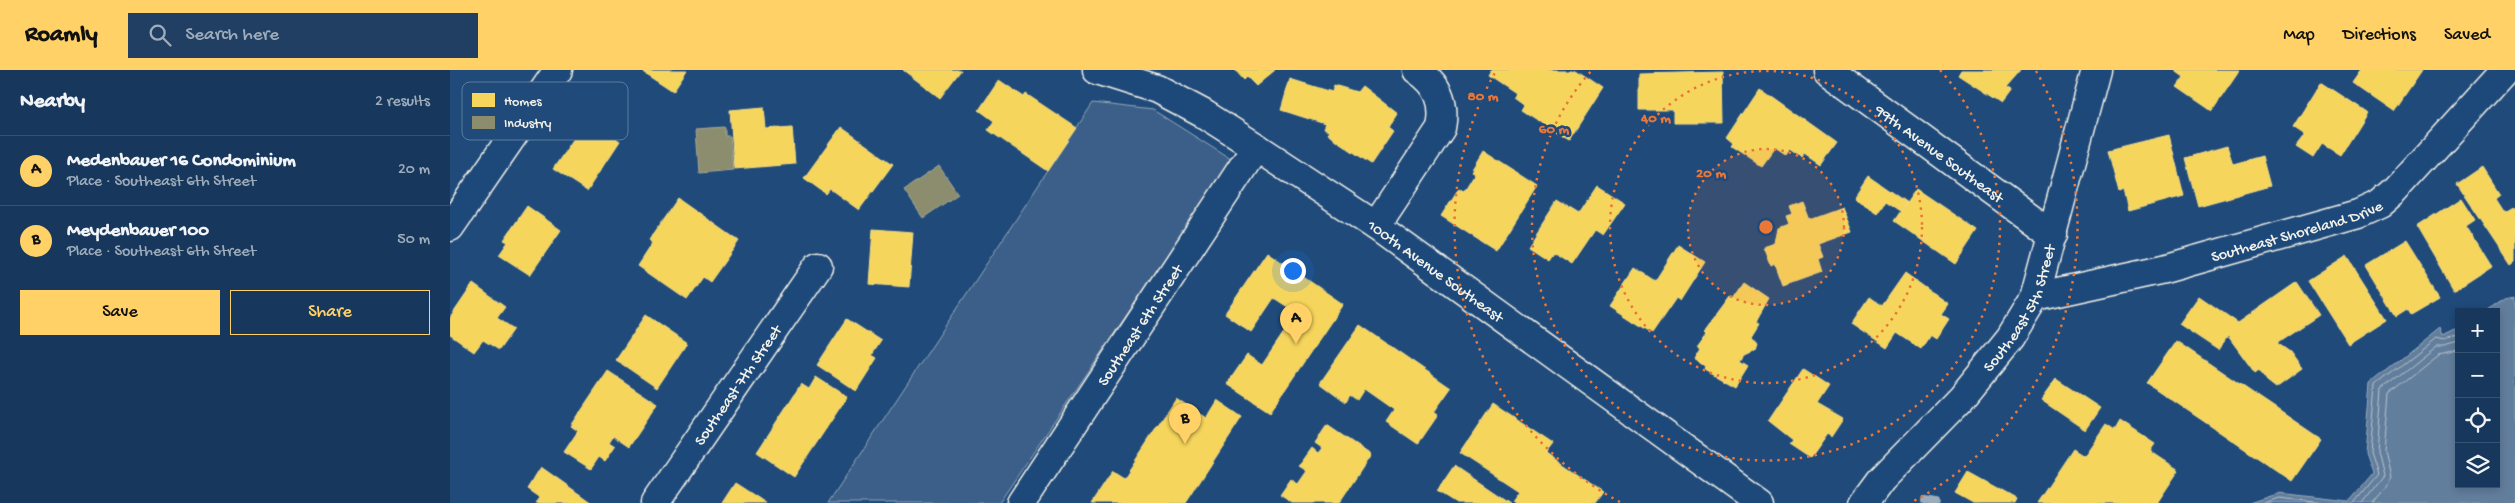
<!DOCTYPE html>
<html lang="en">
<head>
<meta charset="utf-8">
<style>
	:root { --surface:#17385c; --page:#203f62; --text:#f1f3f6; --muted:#9eacbb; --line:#365272; --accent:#ffd166 }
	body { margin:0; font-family:"Gochi Hand",sans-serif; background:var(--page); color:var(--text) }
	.controls { position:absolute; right:15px; bottom:15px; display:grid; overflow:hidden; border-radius:0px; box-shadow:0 2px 8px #0003 }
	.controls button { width:45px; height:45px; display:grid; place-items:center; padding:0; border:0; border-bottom:1px solid var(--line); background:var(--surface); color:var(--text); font:25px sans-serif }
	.you { position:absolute; left:842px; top:200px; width:18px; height:18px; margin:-12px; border:4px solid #fff; border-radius:50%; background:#1a73e8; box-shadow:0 0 0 8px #1a73e833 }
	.badge { display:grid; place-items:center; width:32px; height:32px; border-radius:50%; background:var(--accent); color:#111; font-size:16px; font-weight:700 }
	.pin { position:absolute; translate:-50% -41px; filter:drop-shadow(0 1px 2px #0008) }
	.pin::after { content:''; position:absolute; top:26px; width:18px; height:15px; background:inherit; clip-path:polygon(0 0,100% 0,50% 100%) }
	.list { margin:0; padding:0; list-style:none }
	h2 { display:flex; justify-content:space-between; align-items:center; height:65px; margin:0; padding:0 20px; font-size:21px }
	h2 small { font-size:16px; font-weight:400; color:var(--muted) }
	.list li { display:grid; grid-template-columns:32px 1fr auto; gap:15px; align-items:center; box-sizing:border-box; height:70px; padding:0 20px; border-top:1px solid var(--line) }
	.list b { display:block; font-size:19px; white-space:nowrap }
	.list p { margin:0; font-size:16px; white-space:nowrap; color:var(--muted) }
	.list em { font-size:16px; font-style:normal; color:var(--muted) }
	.actions { display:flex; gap:10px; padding:15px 20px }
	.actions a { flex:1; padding:11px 0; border:1px solid var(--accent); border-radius:0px; text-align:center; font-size:18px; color:var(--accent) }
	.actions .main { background:var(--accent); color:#111 }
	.icon { flex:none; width:28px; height:28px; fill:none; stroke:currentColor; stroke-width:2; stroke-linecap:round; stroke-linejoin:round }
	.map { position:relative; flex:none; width:2065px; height:433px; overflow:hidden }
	header { display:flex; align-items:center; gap:30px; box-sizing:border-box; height:70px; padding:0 25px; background:var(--accent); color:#111 }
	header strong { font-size:24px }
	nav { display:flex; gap:28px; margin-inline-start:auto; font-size:18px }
	.search { width:350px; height:45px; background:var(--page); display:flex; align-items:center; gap:12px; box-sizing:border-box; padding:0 18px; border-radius:0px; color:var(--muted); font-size:19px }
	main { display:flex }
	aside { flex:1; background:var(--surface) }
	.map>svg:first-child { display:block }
</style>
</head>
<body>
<header>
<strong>Roamly</strong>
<div class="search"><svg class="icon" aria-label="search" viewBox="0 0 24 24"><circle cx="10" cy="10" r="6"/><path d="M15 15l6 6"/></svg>Search here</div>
<nav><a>Map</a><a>Directions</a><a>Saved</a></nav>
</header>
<main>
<aside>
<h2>Nearby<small>2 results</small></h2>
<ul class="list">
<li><span class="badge">A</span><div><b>Medenbauer 16 Condominium</b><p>Place · Southeast 6th Street</p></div><em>20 m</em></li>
<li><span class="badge">B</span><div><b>Meydenbauer 100</b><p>Place · Southeast 6th Street</p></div><em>50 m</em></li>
</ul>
<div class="actions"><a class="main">Save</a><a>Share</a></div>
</aside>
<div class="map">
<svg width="2065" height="433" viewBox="0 0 2065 433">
	<rect width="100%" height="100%" fill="#1f4a7a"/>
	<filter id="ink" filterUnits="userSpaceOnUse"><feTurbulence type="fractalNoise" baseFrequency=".02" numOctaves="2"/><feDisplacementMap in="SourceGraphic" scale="10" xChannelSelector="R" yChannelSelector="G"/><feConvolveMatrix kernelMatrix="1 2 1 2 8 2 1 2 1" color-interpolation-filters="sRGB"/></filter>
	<g filter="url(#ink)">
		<!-- green -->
		<path fill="#3a5f88" stroke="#97a8b8" d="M 643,33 L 703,40 L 782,90 L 549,433 L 378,433 Z"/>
		<!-- water -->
		<path fill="#627e9d" stroke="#9cacbb" d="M 2065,226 L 2065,433 L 1799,433 L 1829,423 L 1899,431 L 1922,404 L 1915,384 L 1921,314 L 1990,259 L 1993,267 L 2005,261 L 2009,263 L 2009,414 L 2046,414 L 2046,242 L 2035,242 L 2056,228 Z"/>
		<!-- homes -->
		<path fill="#f6d55c" stroke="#f5dd86" d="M 191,0 L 237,0 L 223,21 Z
			M 453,0 L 511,0 L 490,28 Z
			M 785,0 L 825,0 L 806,16 L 797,7 L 794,10 Z
			M 1041,0 L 1126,0 L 1153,18 L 1119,71 L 1071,40 L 1074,35 L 1063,27 L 1065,23 L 1038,5 Z
			M 1511,0 L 1571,0 L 1555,18 L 1560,21 L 1551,33 L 1508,5 Z
			M 1724,0 L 1790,0 L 1762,41 L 1727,17 L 1734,7 Z
			M 1912,0 L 1972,0 L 1944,41 L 1903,13 Z
			M 1273,2 L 1274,53 L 1223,53 L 1223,40 L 1189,40 L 1189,4 Z
			M 840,9 L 882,22 L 884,15 L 907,22 L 912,16 L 947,43 L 938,57 L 943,61 L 921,94 L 877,64 L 879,61 L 873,59 L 875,54 L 831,40 Z
			M 549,10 L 574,27 L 576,24 L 627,58 L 598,101 L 538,60 L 544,51 L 529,40 Z
			M 1871,12 L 1917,42 L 1890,85 L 1872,74 L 1863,88 L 1846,77 L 1855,65 L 1843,57 Z
			M 1310,18 L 1387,73 L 1371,95 L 1355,84 L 1352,88 L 1340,80 L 1336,86 L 1324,78 L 1311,96 L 1282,77 L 1284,74 L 1277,68 Z
			M 314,37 L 316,59 L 342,57 L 345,94 L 284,99 L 280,40 Z
			M 137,49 L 170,71 L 137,121 L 103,99 Z
			M 391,57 L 443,94 L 409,140 L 380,119 L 376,124 L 354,108 Z
			M 1719,65 L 1734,126 L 1678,141 L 1673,121 L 1669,123 L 1658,80 Z
			M 1777,76 L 1783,94 L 1812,86 L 1820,116 L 1748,136 L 1735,88 Z
			M 1033,81 L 1087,116 L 1046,181 L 991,146 L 1009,118 L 1014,121 L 1025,103 L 1021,101 Z
			M 2032,97 L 2049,124 L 2044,128 L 2053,142 L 2065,135 L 2065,192 L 2061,195 L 2007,114 Z
			M 1418,106 L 1457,133 L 1450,141 L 1435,131 L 1427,143 L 1404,127 Z
			M 1147,115 L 1175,133 L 1153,165 L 1145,160 L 1122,194 L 1103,182 L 1098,189 L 1078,176 L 1107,131 L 1128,144 Z
			M 1466,119 L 1528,161 L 1506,194 L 1444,151 Z
			M 228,128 L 289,171 L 260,212 L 253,207 L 237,230 L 188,196 L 203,173 L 199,170 Z
			M 2011,128 L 2025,150 L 2016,156 L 2041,196 L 2004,220 L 1967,157 Z
			M 1352,131 L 1359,149 L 1392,137 L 1402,162 L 1368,174 L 1373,187 L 1368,189 L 1372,202 L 1333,216 L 1325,194 L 1321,196 L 1314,178 L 1326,174 L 1329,158 L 1339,154 L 1336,146 L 1342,144 L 1339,136 Z
			M 77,136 L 111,160 L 80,205 L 49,185 L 58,172 L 54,170 Z
			M 423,159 L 463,162 L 459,217 L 419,214 Z
			M 1955,171 L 1990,227 L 1961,244 L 1958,239 L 1947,246 L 1916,195 Z
			M 1228,175 L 1255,192 L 1230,231 L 1226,228 L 1202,263 L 1160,236 L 1185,198 L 1205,211 Z
			M 817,182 L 893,234 L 820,342 L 777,314 L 797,285 L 812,295 L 847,243 L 824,228 L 801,262 L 775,244 Z
			M 1897,186 L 1937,249 L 1898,274 L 1858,211 Z
			M 1455,203 L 1498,234 L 1491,244 L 1499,249 L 1486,269 L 1480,265 L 1471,279 L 1447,263 L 1437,278 L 1401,254 L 1419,227 L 1432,236 Z
			M 1294,212 L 1319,229 L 1306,252 L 1309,253 L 1301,266 L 1307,273 L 1305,279 L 1294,284 L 1290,290 L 1298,295 L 1285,316 L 1255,299 L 1256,296 L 1244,288 L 1250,278 L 1247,276 L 1257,262 L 1255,260 L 1280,226 L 1283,228 Z
			M 1847,212 L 1869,245 L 1827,273 L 1840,282 L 1852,299 L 1826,318 L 1817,311 L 1809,300 L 1805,303 L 1778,266 L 1768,280 L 1729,254 L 1749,226 L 1788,253 Z
			M 23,214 L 55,237 L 47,248 L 64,259 L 49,280 L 33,270 L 24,282 L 0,265 L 0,248 Z
			M 196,245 L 237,273 L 207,318 L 166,290 Z
			M 397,249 L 431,271 L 422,285 L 427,288 L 406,321 L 367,295 Z
			M 910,255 L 1001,318 L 984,342 L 988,345 L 968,374 L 936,352 L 944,340 L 914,319 L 907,330 L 900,325 L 896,332 L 870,313 Z
			M 1726,271 L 1871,369 L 1842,411 L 1697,313 Z
			M 1353,299 L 1379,316 L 1367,334 L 1393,349 L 1381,367 L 1377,364 L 1360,388 L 1339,374 L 1342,370 L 1318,351 Z
			M 158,301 L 208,334 L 179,377 L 163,366 L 159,372 L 165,376 L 155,391 L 149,387 L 141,399 L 114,382 L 128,361 L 121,356 Z
			M 366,307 L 397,327 L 344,407 L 307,382 L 351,314 L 359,319 Z
			M 1606,309 L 1650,338 L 1635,360 L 1591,330 Z
			M 726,328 L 756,348 L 767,330 L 792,347 L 736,433 L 642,433 L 663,401 L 674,408 Z
			M 1043,334 L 1103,374 L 1096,383 L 1153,422 L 1145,433 L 1065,433 L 1061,431 L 1068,421 L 1010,383 Z
			M 1670,351 L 1705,374 L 1700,381 L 1729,400 L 1707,433 L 1587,433 L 1623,379 L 1634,386 L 1656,354 L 1665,360 Z
			M 877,355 L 921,385 L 889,433 L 842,433 L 830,425 L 841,409 L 848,414 L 857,401 L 849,396 L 862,378 L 868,383 L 872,378 L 865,373 Z
			M 1004,396 L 1059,433 L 1006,433 L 987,421 Z
			M 91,397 L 142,433 L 86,433 L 90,428 L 77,419 Z
			M 1518,402 L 1567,429 L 1565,433 L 1523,433 L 1505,423 Z
			M 285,413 L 316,433 L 272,433 Z"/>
		<!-- industry -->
		<path fill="#8c8c6e" stroke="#abaa93" d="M 275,57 L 275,66 L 280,66 L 283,100 L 249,103 L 246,59 Z
			M 489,96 L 508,124 L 473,148 L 454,120 Z"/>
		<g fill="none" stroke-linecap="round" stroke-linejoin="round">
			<!-- shore -->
			<path stroke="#bac3ca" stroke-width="1" d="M 1813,433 L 1829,428 L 1875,433
				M 1904,433 L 1927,405 L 1920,383 L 1926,316 L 1986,269 L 1995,271 L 2009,267
				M 1912,433 L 1933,406 L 1927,382 L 1932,320 L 1986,277 L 1995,277 L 2009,273
				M 1922,433 L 1936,416 L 1940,407 L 1934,381 L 1939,324 L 1988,285 L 2009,281"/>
			<!-- stream -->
			<path stroke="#9cacbb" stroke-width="8" d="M 1475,431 L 1486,433"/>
			<defs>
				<g id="minor">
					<path id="s1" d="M 647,0 L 707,19 L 754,44 L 806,77 L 926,156 L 1309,433"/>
					<path id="s2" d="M 1377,0 L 1603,165"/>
					<path d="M 926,156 L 991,58 C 996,33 989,15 967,0"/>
					<path d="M 0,157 L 108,0"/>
					<path id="s3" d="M 1585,227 L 1714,199 L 1908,144 L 1930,134 L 1946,120 L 2055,0"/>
					<path id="s4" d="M 205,433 L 368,196"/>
					<path id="s5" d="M 571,433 L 806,77"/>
					<path id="s6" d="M 1414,433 L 1431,410 L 1512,327 L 1560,268 L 1585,227 L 1646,0"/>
				</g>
			</defs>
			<!-- minor casing -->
			<use href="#minor" stroke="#f4f1e8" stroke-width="31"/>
			<!-- minor -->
			<use href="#minor" stroke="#1f4a7a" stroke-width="28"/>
		</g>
	</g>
	<!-- distance rings -->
	<circle cx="1316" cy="157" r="78" fill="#ea7738" fill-opacity=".12"/>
	<g fill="none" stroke="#ea7738" stroke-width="2.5" stroke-dasharray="2.5 5">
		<circle cx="1316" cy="157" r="78"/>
		<circle cx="1316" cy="157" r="156"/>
		<path d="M1490 0A234 234 0 1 1 1142 0"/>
		<path d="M1170 432A312 312 0 0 1 1046 1M1586 1A312 312 0 0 1 1462 432"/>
	</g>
	<g text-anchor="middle" stroke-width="5" stroke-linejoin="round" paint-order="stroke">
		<!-- street labels -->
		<g font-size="16" fill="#f4f1e8" stroke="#1f4a7a">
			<text dy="6" stroke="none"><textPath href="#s2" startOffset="140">99th Avenue Southeast</textPath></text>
			<text dy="6" stroke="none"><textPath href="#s3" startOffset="270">Southeast Shoreland Drive</textPath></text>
			<text dy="6" stroke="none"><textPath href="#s1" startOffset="396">100th Avenue Southeast</textPath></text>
			<text dy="6" stroke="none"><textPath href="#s6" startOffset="252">Southeast 5th Street</textPath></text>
			<text dy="6" stroke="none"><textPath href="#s5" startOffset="214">Southeast 6th Street</textPath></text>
			<text dy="6" stroke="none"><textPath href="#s4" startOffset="144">Southeast 7th Street</textPath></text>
		</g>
	</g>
	<!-- legend -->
	<rect x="12" y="12" width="166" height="58" rx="8" fill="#1f4a7a" stroke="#5f7c9b" stroke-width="1"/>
	<rect x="22" y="23" width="23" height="14" fill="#f6d55c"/>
	<rect x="22" y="46" width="23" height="13" fill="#8c8c6e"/>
	<g font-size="14" fill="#f4f1e8">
		<text x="54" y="35">Homes</text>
		<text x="54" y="57">Industry</text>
	</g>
	<circle cx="1316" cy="157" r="8" fill="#ea7738" stroke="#1f4a7a" stroke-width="2.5"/>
	<g font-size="15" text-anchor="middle" font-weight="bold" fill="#ea7738" stroke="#1f4a7a" stroke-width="5" stroke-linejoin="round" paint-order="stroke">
		<text x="1033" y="30">80 m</text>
		<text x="1206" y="52">40 m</text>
		<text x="1104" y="63">60 m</text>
		<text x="1261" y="107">20 m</text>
	</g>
</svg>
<div class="controls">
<button>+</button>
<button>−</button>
<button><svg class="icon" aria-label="locate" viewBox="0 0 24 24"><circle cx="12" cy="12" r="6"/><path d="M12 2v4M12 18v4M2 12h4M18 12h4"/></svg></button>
<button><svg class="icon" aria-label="layers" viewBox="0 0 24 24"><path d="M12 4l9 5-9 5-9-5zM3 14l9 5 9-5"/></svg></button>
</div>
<div class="you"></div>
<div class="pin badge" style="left:846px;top:274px">A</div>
<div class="pin badge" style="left:735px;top:374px">B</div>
</div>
</main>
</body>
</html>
